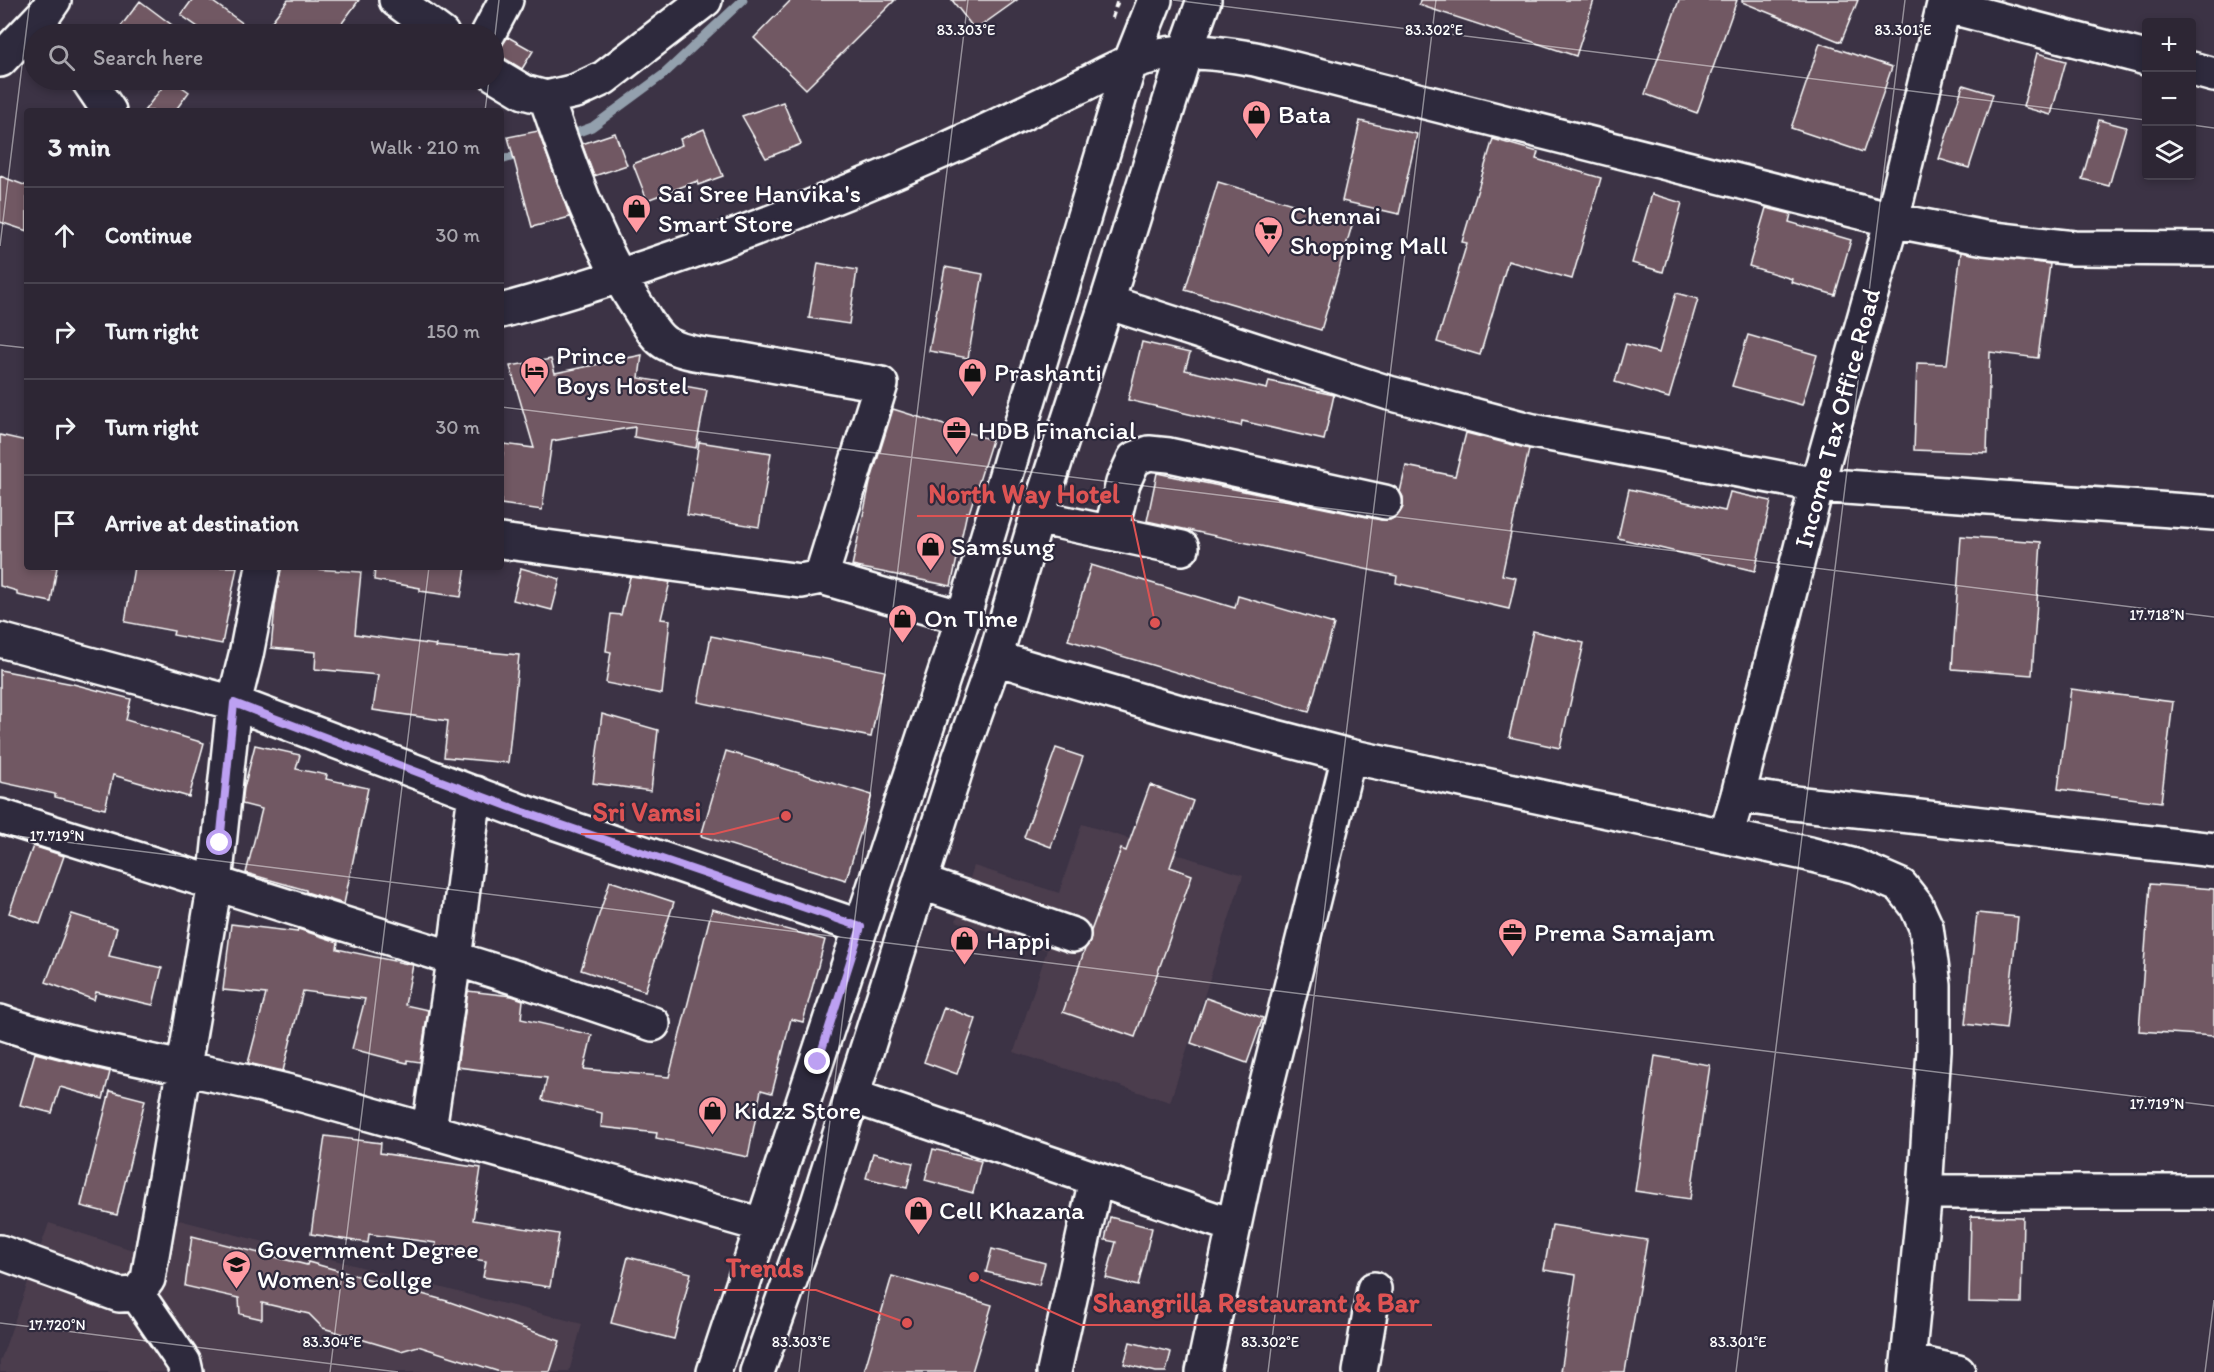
<!DOCTYPE html>
<html lang="en">
<head>
<meta charset="utf-8">
<style>
	:root { --surface:#2d2634; --page:#393240; --text:#f1f3f6; --muted:#a7a5ac; --line:#48434f }
	body { margin:0; font-family:Itim,sans-serif; background:var(--page); color:var(--text) }
	.controls { position:absolute; right:18px; top:18px; display:grid; overflow:hidden; border-radius:6px; box-shadow:0 3px 9px #0003 }
	.controls button { width:54px; height:54px; display:grid; place-items:center; padding:0; border:0; border-bottom:2px solid var(--line); background:var(--surface); color:var(--text); font:30px sans-serif }
	.stop { position:absolute; width:18px; height:18px; margin:-14px; border:4px solid #bca0f2; border-radius:50%; background:#fff }
	.stop.end { background:#bca0f2; border-color:#fff; box-shadow:0 2px 6px #0008 }
	.list { margin:0; padding:0; list-style:none }
	h2 { display:flex; justify-content:space-between; align-items:center; height:78px; margin:0; padding:0 24px; font-size:26px }
	h2 small { font-size:20px; font-weight:400; color:var(--muted) }
	.list li { display:grid; grid-template-columns:39px 1fr auto; gap:18px; align-items:center; box-sizing:border-box; height:96px; padding:0 24px; border-top:2px solid var(--line) }
	.list b { display:block; font-size:22px; white-space:nowrap }
	.list em { font-size:20px; font-style:normal; color:var(--muted) }
	.icon { flex:none; width:33px; height:33px; fill:none; stroke:currentColor; stroke-width:2; stroke-linecap:round; stroke-linejoin:round }
	.map { position:relative; flex:none; width:2214px; height:1372px; overflow:hidden }
	.search { position:absolute; background:var(--surface); box-shadow:0 3px 9px #0003; left:24px; top:24px; width:480px; height:66px; display:flex; align-items:center; gap:15px; box-sizing:border-box; padding:0 21px; border-radius:33px; color:var(--muted); font-size:22px }
	.panel { position:absolute; background:var(--surface); box-shadow:0 3px 9px #0003; left:24px; top:108px; width:480px; height:462px; border-radius:6px }
	.map>svg:first-child { display:block }
</style>
</head>
<body>
<div class="map">
<svg width="2214" height="1372" viewBox="0 0 2214 1372">
	<rect width="100%" height="100%" fill="#3c3345"/>
	<filter id="ink" filterUnits="userSpaceOnUse"><feTurbulence type="fractalNoise" baseFrequency=".0167" numOctaves="2"/><feDisplacementMap in="SourceGraphic" scale="12" xChannelSelector="R" yChannelSelector="G"/><feConvolveMatrix kernelMatrix="1 2 1 2 8 2 1 2 1" color-interpolation-filters="sRGB"/></filter>
	<g filter="url(#ink)">
		<!-- built -->
		<path fill="#4c3e4e" d="M 1082,824 L 1243,875 L 1170,1102 L 1014,1052 L 1047,950 L 956,921 L 974,866 L 1059,893 Z
			M 156,1214 L 582,1324 L 569,1372 L 0,1372 L 0,1362 L 49,1223 L 142,1253 Z"/>
		<g fill="none" stroke-linecap="round" stroke-linejoin="round">
			<!-- stream -->
			<path stroke="#93a0ad" stroke-width="9" d="M 565,137 L 592,127 L 664,74 L 743,0
				M 501,160 L 524,153"/>
		</g>
		<!-- building -->
		<path fill="#715963" stroke="#fff" stroke-width="1.5" d="M 192,0 L 210,0 L 258,34 L 208,34 L 181,15 Z
			M 288,0 L 359,0 L 334,34 L 262,34 Z
			M 791,0 L 895,0 L 806,89 L 754,38 Z
			M 952,0 L 1017,0 L 975,30 Z
			M 1420,0 L 1594,0 L 1576,56 L 1419,5 Z
			M 1679,0 L 1737,0 L 1697,113 L 1645,94 Z
			M 1742,0 L 1858,0 L 1841,42 L 1784,19 L 1742,2 Z
			M 140,1 L 184,34 L 115,34 Z
			M 508,37 L 533,51 L 522,69 L 504,58 L 494,55 Z
			M 1820,43 L 1892,67 L 1863,152 L 1791,128 Z
			M 2037,53 L 2066,61 L 2051,115 L 2023,107 Z
			M 168,80 L 172,80 L 189,92 L 175,111 L 144,111 Z
			M 1963,85 L 1993,94 L 1969,168 L 1939,159 Z
			M 783,102 L 801,144 L 766,158 L 742,116 Z
			M 2099,120 L 2126,127 L 2109,186 L 2082,179 Z
			M 1360,121 L 1417,134 L 1399,214 L 1342,201 Z
			M 704,129 L 723,176 L 698,185 L 697,181 L 647,200 L 633,164 L 682,145 L 680,139 Z
			M 538,131 L 570,217 L 532,227 L 508,137 Z
			M 615,133 L 627,165 L 594,176 L 582,144 Z
			M 1493,139 L 1538,152 L 1536,159 L 1601,178 L 1572,279 L 1508,261 L 1480,355 L 1437,342 L 1467,243 L 1462,242 Z
			M 0,176 L 27,186 L 27,231 L 0,222 Z
			M 1218,182 L 1353,222 L 1321,330 L 1185,290 Z
			M 1652,194 L 1682,203 L 1663,272 L 1632,263 Z
			M 1766,208 L 1791,214 L 1789,222 L 1851,240 L 1835,295 L 1791,282 L 1792,279 L 1749,266 Z
			M 1961,252 L 2050,264 L 2038,358 L 1990,352 L 1987,453 L 1914,450 L 1917,363 L 1947,364 Z
			M 818,263 L 857,270 L 849,324 L 809,318 Z
			M 945,267 L 983,274 L 968,358 L 929,351 Z
			M 1676,293 L 1698,299 L 1669,398 L 1615,382 L 1626,344 L 1659,353 Z
			M 1748,335 L 1817,355 L 1802,405 L 1732,386 Z
			M 1142,342 L 1190,353 L 1185,370 L 1267,389 L 1269,381 L 1334,395 L 1324,440 L 1242,421 L 1241,426 L 1128,400 Z
			M 642,355 L 639,378 L 707,390 L 696,448 L 634,437 L 635,427 L 552,441 L 542,510 L 501,504 L 501,467 L 504,444 L 534,448 L 510,366 L 551,359 L 555,373 Z
			M 893,409 L 992,440 L 969,513 L 967,512 L 951,586 L 852,566 L 870,483 Z
			M 1466,433 L 1529,449 L 1502,575 L 1516,578 L 1509,609 L 1396,583 L 1397,576 L 1147,521 L 1157,473 L 1381,520 L 1390,520 L 1398,515 L 1403,507 L 1403,497 L 1400,492 L 1406,466 L 1455,476 Z
			M 0,435 L 27,441 L 27,567 L 57,567 L 51,602 L 17,595 L 17,591 L 0,586 Z
			M 699,442 L 771,453 L 759,527 L 687,515 Z
			M 1629,489 L 1725,511 L 1730,492 L 1771,501 L 1755,571 L 1618,538 Z
			M 1961,536 L 2041,542 L 2032,675 L 1952,669 Z
			M 1091,565 L 1235,608 L 1238,596 L 1334,624 L 1309,712 L 1068,640 Z
			M 134,567 L 237,567 L 222,644 L 173,635 L 174,631 L 125,622 Z
			M 281,567 L 361,572 L 355,634 L 436,645 L 435,647 L 519,655 L 508,763 L 444,757 L 448,721 L 373,710 L 378,675 L 315,669 L 316,652 L 271,648 L 275,606 Z
			M 375,567 L 466,567 L 461,597 L 420,591 L 420,588 L 374,580 Z
			M 521,568 L 560,579 L 552,610 L 513,600 Z
			M 630,577 L 670,582 L 661,619 L 670,620 L 662,694 L 606,683 L 611,652 L 606,651 L 611,614 L 621,615 Z
			M 1533,631 L 1584,643 L 1560,748 L 1509,737 Z
			M 711,636 L 885,671 L 871,737 L 698,702 Z
			M 0,670 L 73,684 L 131,699 L 126,720 L 204,743 L 189,797 L 113,775 L 105,809 L 55,797 L 55,794 L 0,782 Z
			M 2071,689 L 2173,702 L 2161,802 L 2058,789 Z
			M 602,714 L 658,730 L 651,791 L 593,783 Z
			M 255,745 L 300,755 L 296,769 L 327,775 L 326,779 L 368,788 L 344,904 L 306,892 L 306,890 L 246,873 L 262,809 L 242,804 L 244,788 Z
			M 1056,748 L 1083,757 L 1051,847 L 1024,837 Z
			M 726,751 L 872,795 L 846,880 L 701,836 Z
			M 1150,785 L 1193,801 L 1170,867 L 1192,875 L 1135,1037 L 1063,1012 L 1085,949 L 1090,942 L 1091,931 L 1121,849 L 1126,851 Z
			M 33,846 L 64,856 L 40,924 L 9,913 Z
			M 610,881 L 674,902 L 645,991 L 581,970 Z
			M 2150,884 L 2214,889 L 2214,1036 L 2139,1031 Z
			M 712,909 L 825,940 L 803,1022 L 791,1019 L 772,1093 L 761,1090 L 748,1157 L 656,1138 L 657,1133 L 601,1127 L 602,1113 L 542,1100 L 547,1078 L 457,1067 L 468,991 L 512,996 L 523,1000 L 521,1019 L 592,1035 L 584,1069 L 669,1077 Z
			M 1977,913 L 2018,917 L 2006,1029 L 1965,1024 Z
			M 72,914 L 117,928 L 109,956 L 162,968 L 153,1005 L 96,992 L 94,1000 L 46,982 Z
			M 231,924 L 297,932 L 298,929 L 338,942 L 337,949 L 413,965 L 405,1005 L 428,1010 L 420,1062 L 407,1060 L 407,1063 L 352,1049 L 365,999 L 303,991 L 283,1071 L 248,1063 L 266,994 L 223,990 Z
			M 1206,998 L 1263,1018 L 1247,1063 L 1191,1043 Z
			M 944,1007 L 976,1019 L 957,1074 L 924,1062 Z
			M 35,1053 L 110,1072 L 103,1099 L 60,1087 L 52,1113 L 20,1105 Z
			M 1655,1056 L 1710,1065 L 1690,1199 L 1635,1191 Z
			M 110,1091 L 145,1100 L 117,1215 L 81,1206 Z
			M 325,1136 L 381,1143 L 380,1153 L 481,1168 L 473,1220 L 559,1234 L 550,1287 L 483,1277 L 486,1261 L 434,1253 L 436,1243 L 369,1234 L 368,1243 L 311,1234 Z
			M 933,1149 L 981,1161 L 973,1193 L 925,1180 Z
			M 873,1153 L 913,1163 L 907,1188 L 866,1178 Z
			M 1971,1216 L 2023,1217 L 2021,1303 L 1969,1302 Z
			M 1110,1217 L 1152,1228 L 1138,1286 L 1106,1278 L 1116,1242 L 1105,1240 Z
			M 1552,1225 L 1647,1240 L 1625,1372 L 1561,1372 L 1576,1275 L 1544,1270 Z
			M 192,1236 L 307,1265 L 308,1262 L 447,1301 L 560,1341 L 550,1372 L 500,1372 L 418,1346 L 401,1351 L 323,1328 L 309,1314 L 262,1303 L 262,1319 L 240,1314 L 239,1298 L 185,1286 Z
			M 992,1249 L 1045,1263 L 1039,1285 L 986,1272 Z
			M 628,1257 L 691,1273 L 674,1339 L 611,1323 Z
			M 892,1276 L 992,1305 L 972,1372 L 864,1372 Z
			M 1130,1342 L 1171,1352 L 1166,1372 L 1156,1372 L 1124,1364 Z"/>
		<g fill="none" stroke-linecap="round" stroke-linejoin="round">
			<defs>
				<path id="minor" d="M 396,0 L 442,34
					M 1944,5 L 2146,58
					M 488,34 L 506,0
					M 0,60 L 45,13 L 54,0
					M 2192,69 L 2214,75
					M 494,74 L 524,92 L 546,98 L 576,91 L 604,78 L 705,0
					M 88,80 L 109,111
					M 1107,302 L 1389,393 L 1533,431 L 1817,485 L 2214,513
					M 501,311 C 653,270 801,214 945,150 C 989,130 1032,109 1076,88 C 1094,80 1111,69 1129,63 C 1174,47 1209,51 1255,59 L 1892,220 L 1985,238 L 2074,248 L 2214,249
					M 1037,517 L 1182,548
					M 1111,532 L 1123,483 L 1134,459 L 1149,453 L 1169,455 L 1385,502
					M 501,541 L 801,581 L 821,577 L 881,384 C 834,376 786,368 738,359 C 716,356 688,355 667,344 C 654,337 647,321 639,309 C 596,244 572,171 546,98
					M 263,567 L 246,655 L 234,703 L 518,810 L 861,927
					M 821,577 L 963,618
					M 0,640 L 234,703 L 215,883 L 148,1279 L 137,1294 L 119,1295 L 0,1252
					M 995,658 L 1187,714 L 1349,756 L 1809,854 L 1855,866 L 1901,886 L 1916,905 L 1926,927 L 1934,985 L 1934,1050 L 1925,1192
					M 1738,795 L 1785,802 L 2214,850
					M 0,816 L 520,979 L 653,1024
					M 1726,836 L 1738,795 L 1817,485 L 1892,220 L 1945,0
					M 920,882 L 1073,935
					M 0,1022 C 100,1056 204,1069 306,1096 L 762,1225
					M 852,1096 L 1234,1226 L 1249,1155 L 1349,756
					M 429,1130 L 454,960 L 475,793
					M 137,1294 L 184,1363 L 186,1372
					M 1909,1361 L 1958,1372
					M 714,1372 L 963,618 L 1130,63 L 1155,0
					M 757,1372 L 818,1203 L 960,757 L 995,658 L 1037,517 L 1107,302 L 1186,50 L 1204,0
					M 1054,1372 L 1096,1179
					M 1203,1372 L 1234,1226
					M 1360,1372 L 1374,1289
					M 1907,1372 L 1925,1192 L 2214,1192"/>
			</defs>
			<!-- minor casing -->
			<use href="#minor" stroke="#fff" stroke-width="38"/>
			<!-- path -->
			<path stroke="#fff" stroke-width="4" stroke-dasharray="6 4.5" stroke-linecap="butt" d="M 1112,18 L 1118,0"/>
			<!-- minor -->
			<use href="#minor" stroke="#2f2a3d" stroke-width="33"/>
		</g>
	</g>
	<g fill="none" stroke-linecap="round" stroke-linejoin="round" filter="url(#ink)">
		<!-- route -->
		<path stroke="#bca0f2" stroke-width="8" d="M 220,843 L 234,703 L 518,810 L 861,927 L 818,1062"/>
	</g>
	<!-- ticks -->
	<path fill="none" stroke="#fff" stroke-width="1.5" stroke-opacity="0.45" d="M 1173,0 L 2146,120M 494,44 L 499,0M 485,111 L 489,80M 2192,125 L 2214,128M 0,246 L 30,0M 0,345 L 27,348M 501,407 L 2214,617M 0,834 L 2214,1106M 0,1323 L 398,1372M 330,1372 L 429,567M 799,1372 L 968,0M 1268,1372 L 1436,0M 1736,1372 L 1905,0M 2205,1372 L 2214,1300"/>
	<!-- icons -->
	<defs>
		<symbol id="shop-pin" viewBox="-11 -11 22 30"><path d="M0 17L-7.5 6A9.5 9.5 0 1 1 7.5 6Z" fill="#ff9aa2" stroke="#2f2a3d"/><path d="M-5-2.5h2.3a2.7 3.5 0 0 1 5.4 0H5L5.5 6h-11ZM-1.5-2.5h3a1.5 2.3 0 0 0-3 0Z" fill="#111"/></symbol>
		<symbol id="supermarket-pin" viewBox="-11 -11 22 30"><path d="M0 17L-7.5 6A9.5 9.5 0 1 1 7.5 6Z" fill="#ff9aa2" stroke="#2f2a3d"/><path d="M-6-5.5h2.5l.6 2H6L4.5 2H-2.5L-4.4-4H-6ZM-1.5 3.2a1.3 1.3 0 1 0 .1 0ZM3 3.2a1.3 1.3 0 1 0 .1 0Z" fill="#111"/></symbol>
		<symbol id="hotel-pin" viewBox="-11 -11 22 30"><path d="M0 17L-7.5 6A9.5 9.5 0 1 1 7.5 6Z" fill="#ff9aa2" stroke="#2f2a3d"/><path d="M-6-4.5h1.5V1H6V5H4.5V3h-9V5H-6ZM-4 0a1.8 1.8 0 1 1 3.6 0ZM.5 0V-2.5h3Q6-2.5 6 0Z" fill="#111"/></symbol>
		<symbol id="office-pin" viewBox="-11 -11 22 30"><path d="M0 17L-7.5 6A9.5 9.5 0 1 1 7.5 6Z" fill="#ff9aa2" stroke="#2f2a3d"/><path d="M-6-3h4V-5.5h4V-3h4V5H-6ZM-1-4.5V-3h2v-1.5ZM-6 0V1H6V0Z" fill="#111"/></symbol>
		<symbol id="university-pin" viewBox="-11 -11 22 30"><path d="M0 17L-7.5 6A9.5 9.5 0 1 1 7.5 6Z" fill="#ff9aa2" stroke="#2f2a3d"/><path d="M0-5L7-2L0 1L-7-2ZM-4 1L0 2.5L4 1V4Q0 6-4 4Z" fill="#111"/></symbol>
	</defs>
	<g fill-rule="evenodd">
		<use href="#shop-pin" x="1240" y="98" width="33" height="45"/>
		<use href="#shop-pin" x="620" y="192" width="33" height="45"/>
		<use href="#supermarket-pin" x="1252" y="214" width="33" height="45"/>
		<use href="#hotel-pin" x="518" y="354" width="33" height="45"/>
		<use href="#shop-pin" x="956" y="356" width="33" height="45"/>
		<use href="#office-pin" x="940" y="414" width="33" height="45"/>
		<use href="#shop-pin" x="914" y="530" width="33" height="45"/>
		<use href="#shop-pin" x="886" y="602" width="33" height="45"/>
		<use href="#office-pin" x="1496" y="916" width="33" height="45"/>
		<use href="#shop-pin" x="948" y="924" width="33" height="45"/>
		<use href="#shop-pin" x="696" y="1094" width="33" height="45"/>
		<use href="#shop-pin" x="902" y="1194" width="33" height="45"/>
		<use href="#university-pin" x="220" y="1248" width="33" height="45"/>
	</g>
	<g text-anchor="middle" stroke-width="4.5" stroke-linejoin="round" paint-order="stroke">
		<!-- poi labels -->
		<g font-size="26" fill="#fff" stroke="#2f2a3d" text-anchor="start">
			<text x="1278" y="123">Bata</text>
			<text x="658" y="202">Sai Sree Hanvika's<tspan x="658" dy="30">Smart Store</tspan></text>
			<text x="1290" y="224">Chennai<tspan x="1290" dy="30">Shopping Mall</tspan></text>
			<text x="556" y="364">Prince<tspan x="556" dy="30">Boys Hostel</tspan></text>
			<text x="994" y="381">Prashanti</text>
			<text x="978" y="439">HDB Financial</text>
			<text x="951" y="555">Samsung</text>
			<text x="924" y="627">On TIme</text>
			<text x="1534" y="941">Prema Samajam</text>
			<text x="986" y="949">Happi</text>
			<text x="734" y="1119">Kidzz Store</text>
			<text x="939" y="1219">Cell Khazana</text>
			<text x="257" y="1258">Government Degree<tspan x="257" dy="30">Women's Collge</tspan></text>
		</g>
		<!-- street labels -->
		<g font-size="26" fill="#fff" stroke="#2f2a3d">
			<text transform="translate(1837 418) rotate(-75)" y="9">Income Tax Office Road</text>
		</g>
	</g>
	<g font-size="15" text-anchor="middle" fill="#fff" stroke="#2f2a3d" stroke-width="4.5" stroke-linejoin="round" paint-order="stroke">
		<text x="966" y="35">83.303°E</text>
		<text x="1434" y="35">83.302°E</text>
		<text x="1903" y="35">83.301°E</text>
		<text x="2157" y="620">17.718°N</text>
		<text x="57" y="841">17.719°N</text>
		<text x="2157" y="1109">17.719°N</text>
		<text x="57" y="1330">17.720°N</text>
		<text x="332" y="1347">83.304°E</text>
		<text x="801" y="1347">83.303°E</text>
		<text x="1270" y="1347">83.302°E</text>
		<text x="1738" y="1347">83.301°E</text>
	</g>
	<!-- callouts -->
	<path fill="none" stroke="#de5353" stroke-width="2" d="M1155 623L1132 516H917M786 816L714 834H581M907 1323L816 1290H714M974 1277L1081 1325H1432"/>
	<g fill="#de5353" stroke="#2f2a3d" stroke-width="2">
		<circle cx="1155" cy="623" r="6"/>
		<circle cx="786" cy="816" r="6"/>
		<circle cx="907" cy="1323" r="6"/>
		<circle cx="974" cy="1277" r="6"/>
	</g>
	<g font-size="27" text-anchor="middle" font-weight="bold" fill="#de5353" stroke="#2f2a3d" stroke-width="4.5" stroke-linejoin="round" paint-order="stroke">
		<text x="1024" y="503">North Way Hotel</text>
		<text x="647" y="821">Sri Vamsi</text>
		<text x="765" y="1277">Trends</text>
		<text x="1256" y="1312">Shangrilla Restaurant &amp; Bar</text>
	</g>
</svg>
<div class="controls">
<button>+</button>
<button>−</button>
<button><svg class="icon" aria-label="layers" viewBox="0 0 24 24"><path d="M12 4l9 5-9 5-9-5zM3 14l9 5 9-5"/></svg></button>
</div>
<div class="stop" style="left:220px;top:843px"></div>
<div class="stop end" style="left:818px;top:1062px"></div>
<div class="search"><svg class="icon" aria-label="search" viewBox="0 0 24 24"><circle cx="10" cy="10" r="6"/><path d="M15 15l6 6"/></svg>Search here</div>
<section class="panel">
<h2>3 min<small>Walk · 210 m</small></h2>
<ul class="list">
<li><svg class="icon" aria-label="ahead" viewBox="0 0 24 24"><path d="M12 20V5M6 11l6-6 6 6"/></svg><div><b>Continue</b></div><em>30 m</em></li>
<li><svg class="icon" aria-label="right" viewBox="0 0 24 24"><path d="M7 20v-9h11M14 6l5 5-5 5"/></svg><div><b>Turn right</b></div><em>150 m</em></li>
<li><svg class="icon" aria-label="right" viewBox="0 0 24 24"><path d="M7 20v-9h11M14 6l5 5-5 5"/></svg><div><b>Turn right</b></div><em>30 m</em></li>
<li><svg class="icon" aria-label="arrive" viewBox="0 0 24 24"><path d="M6 21V4h12l-3 4 3 4H6"/></svg><div><b>Arrive at destination</b></div></li>
</ul>
</section>
</div>
</body>
</html>
